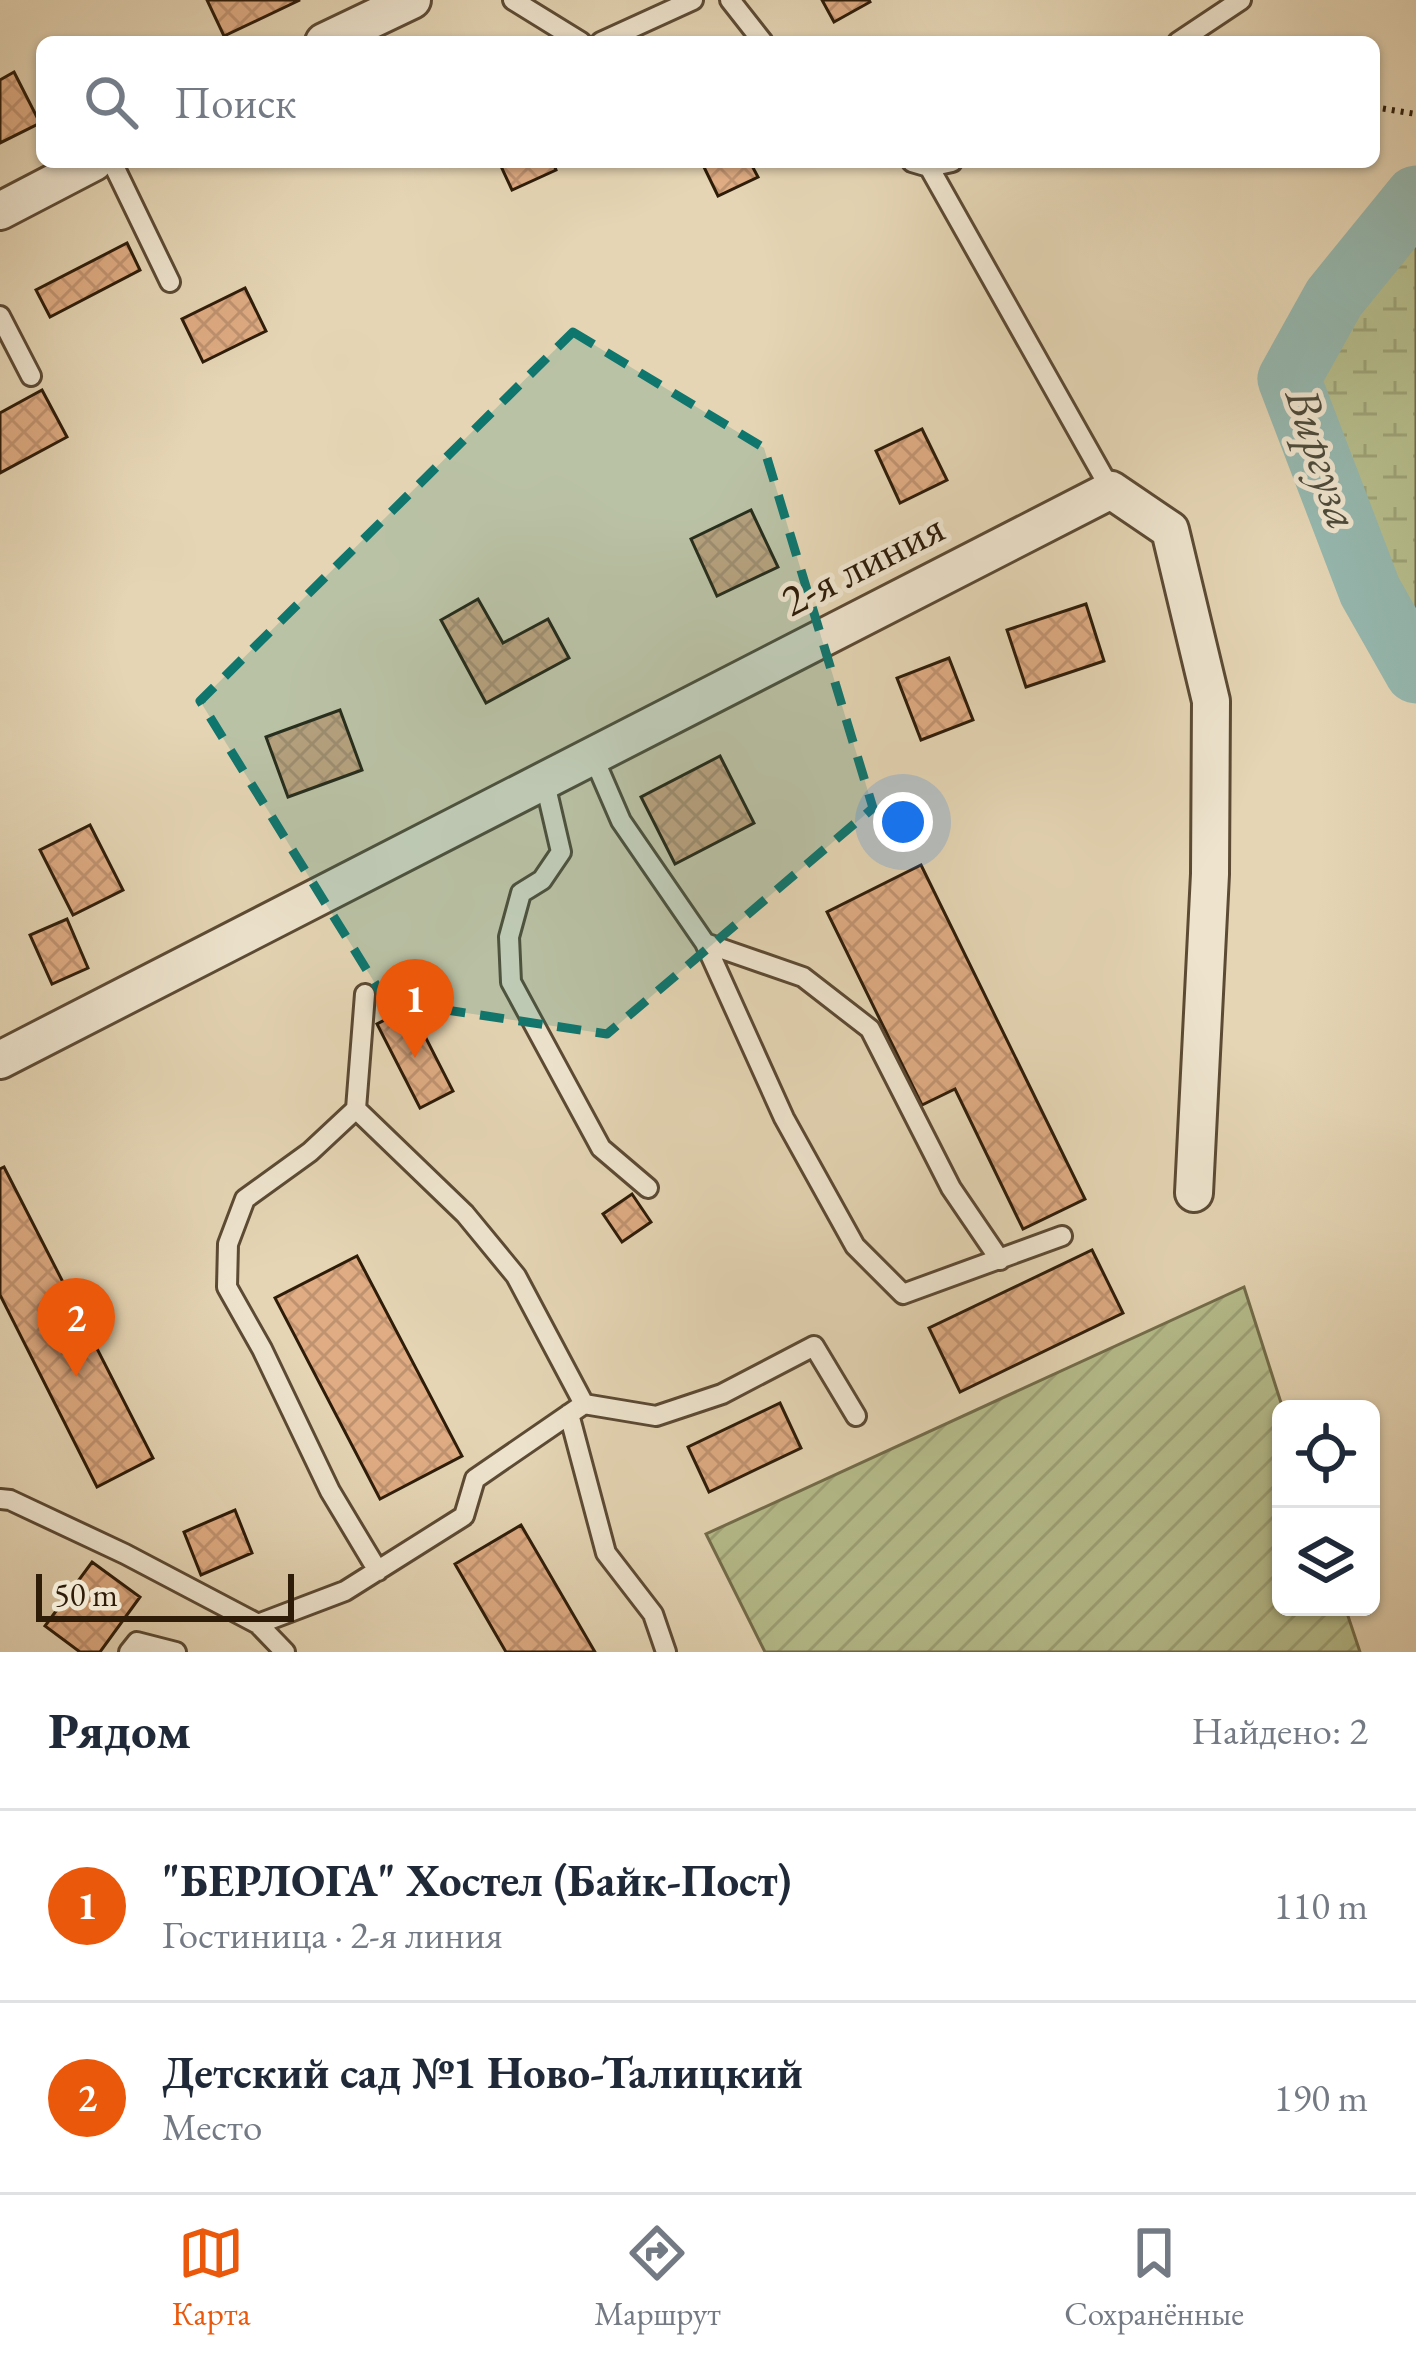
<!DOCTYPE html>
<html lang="ru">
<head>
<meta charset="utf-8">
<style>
	:root { --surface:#fff; --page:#f6f6f7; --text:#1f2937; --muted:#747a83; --line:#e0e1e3; --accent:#ea580c }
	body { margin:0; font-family:"EB Garamond",serif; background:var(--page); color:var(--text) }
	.controls { position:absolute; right:36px; bottom:36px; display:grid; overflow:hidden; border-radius:18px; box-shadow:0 3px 9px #0004 }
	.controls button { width:108px; height:108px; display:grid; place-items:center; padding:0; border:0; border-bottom:3px solid var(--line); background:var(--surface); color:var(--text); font:60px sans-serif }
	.scale { position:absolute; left:36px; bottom:30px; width:258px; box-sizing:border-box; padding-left:12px; border:6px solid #2e1c09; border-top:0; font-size:33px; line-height:42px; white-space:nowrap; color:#2e1c09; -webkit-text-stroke:9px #eee4ce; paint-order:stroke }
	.you { position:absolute; left:903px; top:822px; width:42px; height:42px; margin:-30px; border:9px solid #fff; border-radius:50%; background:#1a73e8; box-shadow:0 0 0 18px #1a73e833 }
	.badge { display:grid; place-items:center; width:78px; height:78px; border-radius:50%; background:var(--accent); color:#fff; font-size:39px; font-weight:700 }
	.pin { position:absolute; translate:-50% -99px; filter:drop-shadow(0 3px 6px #0008) }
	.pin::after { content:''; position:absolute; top:63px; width:42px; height:36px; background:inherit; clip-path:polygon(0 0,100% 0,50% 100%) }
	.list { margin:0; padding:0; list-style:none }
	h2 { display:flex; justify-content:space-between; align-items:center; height:156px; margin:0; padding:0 48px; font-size:51px }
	h2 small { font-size:39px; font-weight:400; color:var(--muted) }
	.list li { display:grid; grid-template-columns:78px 1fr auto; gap:36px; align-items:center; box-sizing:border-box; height:192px; padding:0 48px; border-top:3px solid var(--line) }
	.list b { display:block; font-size:45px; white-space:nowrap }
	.list p { margin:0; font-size:39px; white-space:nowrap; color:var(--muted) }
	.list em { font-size:39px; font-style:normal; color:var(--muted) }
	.icon { flex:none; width:66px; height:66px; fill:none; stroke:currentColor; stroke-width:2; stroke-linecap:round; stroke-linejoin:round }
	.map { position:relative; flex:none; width:1416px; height:1652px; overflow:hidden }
	.search { position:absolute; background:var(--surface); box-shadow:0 3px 9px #0004; left:36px; right:36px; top:36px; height:132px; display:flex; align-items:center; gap:30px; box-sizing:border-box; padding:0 42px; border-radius:18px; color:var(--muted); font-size:45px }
	.sheet { height:540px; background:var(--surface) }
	nav { display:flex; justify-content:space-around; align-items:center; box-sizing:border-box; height:168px; border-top:3px solid var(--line); background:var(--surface); font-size:33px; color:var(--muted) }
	nav a { display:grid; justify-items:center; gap:6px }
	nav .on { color:var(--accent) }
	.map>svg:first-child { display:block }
</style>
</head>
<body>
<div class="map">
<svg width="1416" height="1652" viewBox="0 0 1416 1652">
	<defs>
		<pattern id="wetland-marsh" width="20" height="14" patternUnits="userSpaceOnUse" patternTransform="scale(3)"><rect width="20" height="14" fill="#b6bd8c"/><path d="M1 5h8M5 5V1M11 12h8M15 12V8" fill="none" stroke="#9da277"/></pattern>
		<pattern id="garden-furrows" width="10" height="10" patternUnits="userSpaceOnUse" patternTransform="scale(3)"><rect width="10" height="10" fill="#b6bd8c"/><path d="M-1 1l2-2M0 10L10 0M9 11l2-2" fill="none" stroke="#9da277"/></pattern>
		<pattern id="building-cross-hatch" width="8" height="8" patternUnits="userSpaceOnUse" patternTransform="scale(3)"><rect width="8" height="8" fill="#dfac83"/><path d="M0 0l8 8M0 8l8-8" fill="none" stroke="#c09370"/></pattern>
	</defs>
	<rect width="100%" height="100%" fill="#e5d5b4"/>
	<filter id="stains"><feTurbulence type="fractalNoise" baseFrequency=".00167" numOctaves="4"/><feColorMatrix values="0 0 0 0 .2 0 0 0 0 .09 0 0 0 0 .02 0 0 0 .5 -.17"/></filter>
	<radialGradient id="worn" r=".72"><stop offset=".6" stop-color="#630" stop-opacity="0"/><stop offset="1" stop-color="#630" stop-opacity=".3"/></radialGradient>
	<!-- wetland -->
	<path fill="url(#wetland-marsh)" stroke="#726c4a" stroke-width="3" d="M 1416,197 L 1416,672 L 1370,591 L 1289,379 L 1334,298 Z"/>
	<!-- garden -->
	<path fill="url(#garden-furrows)" stroke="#726c4a" stroke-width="3" d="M 1244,1287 L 1283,1409 L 1281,1607 L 1345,1607 L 1360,1652 L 765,1652 L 706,1534 Z"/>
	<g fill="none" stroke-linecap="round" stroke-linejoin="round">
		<!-- river -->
		<path stroke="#96b8af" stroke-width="63" d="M 1416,197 L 1334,298 L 1289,379 L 1370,591 L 1416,672"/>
	</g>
	<!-- building -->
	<path fill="url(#building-cross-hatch)" stroke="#2e1c09" stroke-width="3" d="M 207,0 L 300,0 L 224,36 Z
		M 822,0 L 869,0 L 870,2 L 834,22 Z
		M 14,72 L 40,123 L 0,143 L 0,80 Z
		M 499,162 L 553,162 L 556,170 L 512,190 Z
		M 708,162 L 750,162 L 758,177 L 718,196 L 703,165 Z
		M 127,243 L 140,270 L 50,317 L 36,290 Z
		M 245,288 L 266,331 L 203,362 L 182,319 Z
		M 42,390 L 67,437 L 0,473 L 0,413 Z
		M 922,429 L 947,480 L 900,503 L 876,451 Z
		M 751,510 L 778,567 L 717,596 L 691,539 Z
		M 478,599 L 503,643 L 548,619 L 569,658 L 486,703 L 441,620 Z
		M 1086,604 L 1104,661 L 1026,687 L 1007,630 Z
		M 949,658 L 973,720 L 921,740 L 897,678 Z
		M 340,710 L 362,770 L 288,797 L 266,737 Z
		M 720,756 L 754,823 L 675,864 L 641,797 Z
		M 90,825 L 123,890 L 73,915 L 40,850 Z
		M 921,865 L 1085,1199 L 1023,1229 L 955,1089 L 922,1105 L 827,912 Z
		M 67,919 L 88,968 L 52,984 L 30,935 Z
		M 410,1007 L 453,1091 L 420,1108 L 377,1024 Z
		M 4,1167 L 153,1458 L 97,1487 L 0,1295 L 0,1169 Z
		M 632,1194 L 651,1222 L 622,1242 L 603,1214 Z
		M 1092,1250 L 1123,1313 L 960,1392 L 929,1328 Z
		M 357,1256 L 462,1456 L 380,1499 L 275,1298 Z
		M 780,1403 L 801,1448 L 709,1492 L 688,1447 Z
		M 235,1510 L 252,1553 L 201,1575 L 184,1532 Z
		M 521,1525 L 595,1652 L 506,1652 L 455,1564 Z
		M 92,1562 L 140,1597 L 100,1652 L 80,1652 L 45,1626 Z"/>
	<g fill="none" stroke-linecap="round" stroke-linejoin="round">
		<defs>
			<path id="service" d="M 513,0 L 581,42
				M 730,0 L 763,42
				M 601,42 L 693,0
				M 1178,42 L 1241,0
				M 112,162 L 170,282
				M 912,162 L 929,167 L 952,162
				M 929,167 L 1111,490
				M 0,316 L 31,376
				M 592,754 L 621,821 L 705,943 L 784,1118 L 855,1246 L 903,1294 L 1062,1236
				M 544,779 L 561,852 L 542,880 L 521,893 L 509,937 L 511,982 L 601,1148 L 648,1188
				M 705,943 L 803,977 L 870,1029 L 951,1188 L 1000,1260
				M 356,1109 L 310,1152 L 245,1199 L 228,1244 L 227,1287 L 262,1349 L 330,1491 L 378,1571
				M 584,1404 L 656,1416 L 722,1394 L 814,1346 L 856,1416
				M 569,1414 L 606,1553 L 653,1614 L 666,1652
				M 0,1499 L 10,1500 L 125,1554 L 258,1624 L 285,1652
				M 258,1624 L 345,1591 L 464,1516 L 475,1479 L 584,1404 L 516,1276 L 465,1214 L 356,1109 L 365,994
				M 129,1652 L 137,1642 L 176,1652"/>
			<path id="minor" d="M 324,42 L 412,0
				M 0,211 L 94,162
				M 0,1060 L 1111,490 L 1170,530 L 1211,701 L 1210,874 L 1194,1193"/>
		</defs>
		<!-- service casing -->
		<use href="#service" stroke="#5c4a34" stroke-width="24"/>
		<!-- minor casing -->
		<use href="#minor" stroke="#5c4a34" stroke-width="42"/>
		<!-- path -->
		<path stroke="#2e1c09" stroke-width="6" stroke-dasharray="3 6" stroke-linecap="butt" d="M 1374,107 L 1416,114"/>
		<!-- service -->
		<use href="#service" stroke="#eee4ce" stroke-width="18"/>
		<!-- minor -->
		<use href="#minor" stroke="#eee4ce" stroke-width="36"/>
	</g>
	<!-- marked area -->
	<path fill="#0f766e" fill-opacity="0.2" stroke="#0f766e" stroke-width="9" stroke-dasharray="24 15" stroke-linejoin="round" d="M 573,332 L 764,448 L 873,808 L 607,1034 L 386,1001 L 200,701 Z"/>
	<g text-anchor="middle" stroke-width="10" stroke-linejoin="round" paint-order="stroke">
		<!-- street labels -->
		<g font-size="45" fill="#2e1c09" stroke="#eee4ce">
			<text transform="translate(862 563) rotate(-27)" y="16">2-я линия</text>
		</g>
		<!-- water labels -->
		<g font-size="48" font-style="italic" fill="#4d4b3b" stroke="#eee4ce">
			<text transform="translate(1324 458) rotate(72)" y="17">Виргуза</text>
		</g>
	</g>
	<rect width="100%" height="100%" filter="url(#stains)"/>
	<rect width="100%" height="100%" fill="url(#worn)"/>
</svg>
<div class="controls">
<button><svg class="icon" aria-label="locate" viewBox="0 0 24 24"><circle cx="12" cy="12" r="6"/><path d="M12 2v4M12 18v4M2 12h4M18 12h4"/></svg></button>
<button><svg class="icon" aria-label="layers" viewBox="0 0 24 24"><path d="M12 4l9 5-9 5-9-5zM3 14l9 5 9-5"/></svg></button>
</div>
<div class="scale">50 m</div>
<div class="you"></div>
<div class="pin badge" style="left:415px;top:1058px">1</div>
<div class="pin badge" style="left:76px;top:1377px">2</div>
<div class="search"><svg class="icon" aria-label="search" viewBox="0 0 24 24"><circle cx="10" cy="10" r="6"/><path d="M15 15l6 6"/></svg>Поиск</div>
</div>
<section class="sheet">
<h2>Рядом<small>Найдено: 2</small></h2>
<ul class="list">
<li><span class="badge">1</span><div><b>&quot;БЕРЛОГА&quot; Хостел (Байк-Пост)</b><p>Гостиница · 2-я линия</p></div><em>110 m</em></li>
<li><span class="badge">2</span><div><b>Детский сад №1 Ново-Талицкий</b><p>Место</p></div><em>190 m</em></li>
</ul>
</section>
<nav>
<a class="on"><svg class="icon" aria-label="map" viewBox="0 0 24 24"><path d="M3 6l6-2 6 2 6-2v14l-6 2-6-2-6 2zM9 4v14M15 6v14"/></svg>Карта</a>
<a><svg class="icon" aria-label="directions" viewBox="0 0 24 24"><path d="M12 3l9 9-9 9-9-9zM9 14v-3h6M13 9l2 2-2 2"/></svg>Маршрут</a>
<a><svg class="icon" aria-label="saved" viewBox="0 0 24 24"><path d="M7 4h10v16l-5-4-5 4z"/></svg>Сохранённые</a>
</nav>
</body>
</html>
